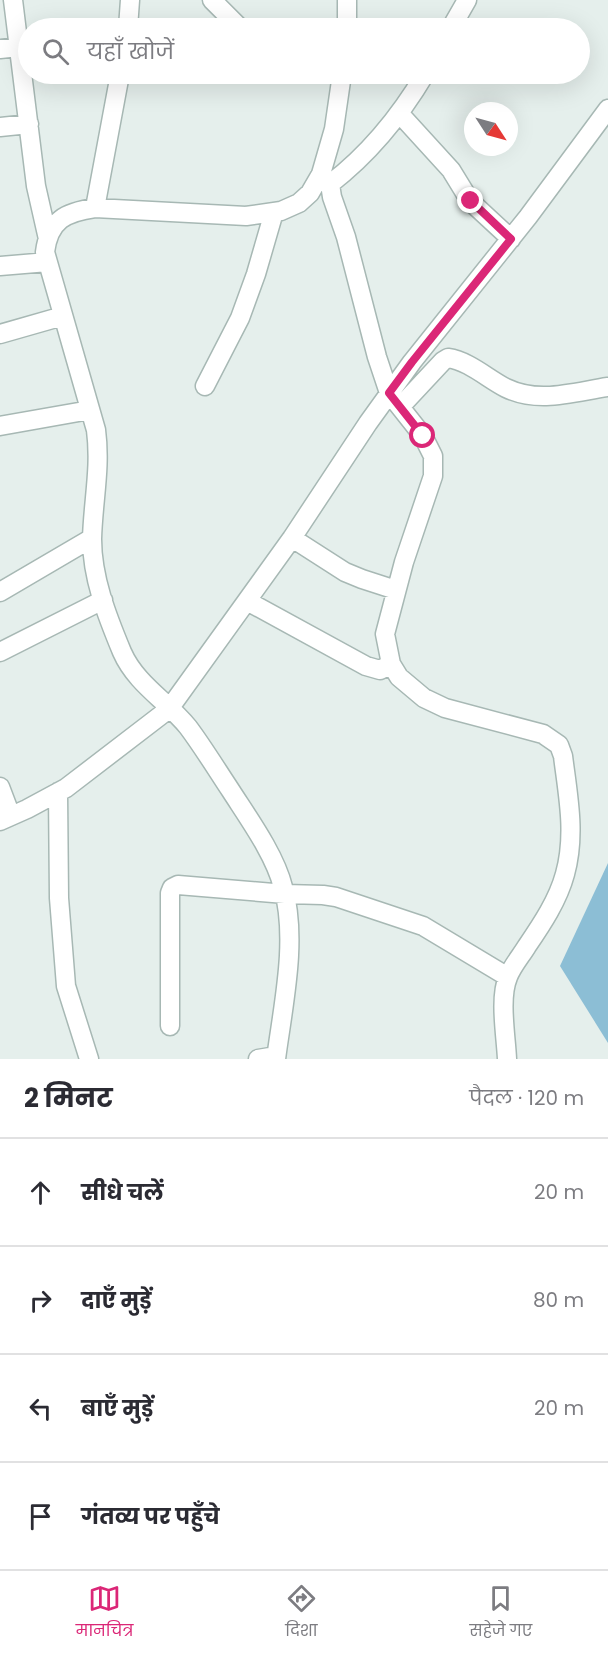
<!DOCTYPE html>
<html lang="hi">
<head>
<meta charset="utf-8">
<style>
	:root { --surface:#fff; --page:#f2f2f3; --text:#2b2b33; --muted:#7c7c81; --line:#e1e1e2; --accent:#db2777 }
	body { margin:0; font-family:Poppins,"Noto Sans Devanagari",sans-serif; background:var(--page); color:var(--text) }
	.compass { position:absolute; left:464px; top:102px; width:54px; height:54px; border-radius:50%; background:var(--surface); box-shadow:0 6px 24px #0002; rotate:126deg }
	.stop { position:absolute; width:18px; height:18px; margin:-14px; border:4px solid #db2777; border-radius:50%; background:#fff }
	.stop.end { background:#db2777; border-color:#fff; box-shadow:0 2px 6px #0008 }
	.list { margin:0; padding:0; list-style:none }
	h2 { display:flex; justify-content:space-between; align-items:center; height:78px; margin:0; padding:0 24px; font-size:26px }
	h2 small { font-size:20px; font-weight:400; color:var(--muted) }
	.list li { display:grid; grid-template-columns:39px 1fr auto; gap:18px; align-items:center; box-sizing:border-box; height:108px; padding:0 24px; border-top:2px solid var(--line) }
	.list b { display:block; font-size:22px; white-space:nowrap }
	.list em { font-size:20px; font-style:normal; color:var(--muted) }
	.icon { flex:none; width:33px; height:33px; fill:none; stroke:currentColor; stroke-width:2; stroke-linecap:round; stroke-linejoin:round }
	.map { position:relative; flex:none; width:608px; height:1059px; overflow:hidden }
	.search { position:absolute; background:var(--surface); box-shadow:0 6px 24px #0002; left:18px; right:18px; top:18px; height:66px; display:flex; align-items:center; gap:15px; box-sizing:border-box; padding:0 21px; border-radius:33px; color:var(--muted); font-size:22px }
	.sheet { height:510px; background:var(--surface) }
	nav { display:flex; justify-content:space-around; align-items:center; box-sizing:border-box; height:84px; border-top:2px solid var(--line); background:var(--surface); font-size:16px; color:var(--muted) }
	nav a { display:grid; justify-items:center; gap:3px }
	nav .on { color:var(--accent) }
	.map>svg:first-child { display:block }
</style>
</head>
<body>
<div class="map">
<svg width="608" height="1059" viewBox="0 0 608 1059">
	<rect width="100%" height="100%" fill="#e5efec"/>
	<!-- water -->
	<path fill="#8cbed5" d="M 608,863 L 608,1043 L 560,966 Z"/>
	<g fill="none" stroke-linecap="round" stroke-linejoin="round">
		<defs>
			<path id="street" d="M 13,0 L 36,186 L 48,239
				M 212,0 L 240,28
				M 128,28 L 130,0
				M 347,28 L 347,0
				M 451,28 L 467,0
				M 0,49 L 19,47
				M 399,113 L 451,170 L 470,201 L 511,239
				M 0,127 L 29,124
				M 321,174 L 330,184 L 332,197 L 346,237 L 377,357 L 389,393 L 423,436 L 433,456 L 433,476 L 404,562 L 385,634 L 391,664 L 399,677 L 424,698 L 445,708 L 543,734 L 559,745 L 563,756 C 568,796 576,834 565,874 C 558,900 542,924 527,946 C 521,956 512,966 508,977 C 499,998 506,1036 507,1059
				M 330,184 C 369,154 400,116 425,74
				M 95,208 L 120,74
				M 0,266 L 48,262
				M 0,334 L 63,316
				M 205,386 L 240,318 L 256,274 L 274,212
				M 400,407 L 443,361 L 448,358 C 469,361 488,379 506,388 C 539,404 574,392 608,387
				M 0,426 L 90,410
				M 292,538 L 345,572 L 362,579 L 396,590
				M 0,592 L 92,538
				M 247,601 L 366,666 L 380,670 L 391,664
				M 0,652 L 103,600
				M 0,787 L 11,816
				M 58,792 L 59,898 L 66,986 L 89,1059
				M 0,821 L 27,809 L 66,788 L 169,709 L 292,538 L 368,423 L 412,362 L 528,217 L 608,109
				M 170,1026 L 170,893 L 172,888 L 178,885 L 285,894 L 323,895 L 336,897 L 423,926 L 508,977
				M 258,1059 L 276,1056
				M 276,1059 C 283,1005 298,940 283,887 C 275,855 249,819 231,791 C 217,770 203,747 188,727 C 167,701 136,684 122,652 C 107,616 92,578 92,539 C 93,501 101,468 96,430 L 45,252 C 49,220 66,212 95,208 L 246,216 L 281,211 L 299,203 L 310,193 L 321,174 L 334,129 L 342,74"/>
		</defs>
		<!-- street casing -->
		<use href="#street" stroke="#a7b8b4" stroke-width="21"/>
		<!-- street -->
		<use href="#street" stroke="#fff" stroke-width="18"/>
	</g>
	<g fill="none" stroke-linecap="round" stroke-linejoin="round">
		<!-- route -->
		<path stroke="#db2777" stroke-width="8" d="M 423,436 L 389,393 L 412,362 L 511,239 L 471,201"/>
	</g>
</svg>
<svg class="compass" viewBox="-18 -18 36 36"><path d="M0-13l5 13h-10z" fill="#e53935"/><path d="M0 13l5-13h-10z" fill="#7c7c81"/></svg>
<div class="stop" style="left:423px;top:436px"></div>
<div class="stop end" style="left:471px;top:201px"></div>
<div class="search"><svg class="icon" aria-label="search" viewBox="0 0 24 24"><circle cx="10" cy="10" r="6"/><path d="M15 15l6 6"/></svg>यहाँ खोजें</div>
</div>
<section class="sheet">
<h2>2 मिनट<small>पैदल · 120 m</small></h2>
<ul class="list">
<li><svg class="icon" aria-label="ahead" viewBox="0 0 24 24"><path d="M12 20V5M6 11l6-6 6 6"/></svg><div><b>सीधे चलें</b></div><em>20 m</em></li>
<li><svg class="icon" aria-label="right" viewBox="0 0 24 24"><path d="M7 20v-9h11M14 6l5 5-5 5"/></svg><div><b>दाएँ मुड़ें</b></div><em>80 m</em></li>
<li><svg class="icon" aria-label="left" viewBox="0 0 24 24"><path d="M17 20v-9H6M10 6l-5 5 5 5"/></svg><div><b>बाएँ मुड़ें</b></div><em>20 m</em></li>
<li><svg class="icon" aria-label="arrive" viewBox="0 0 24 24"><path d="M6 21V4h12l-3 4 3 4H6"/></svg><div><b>गंतव्य पर पहुँचे</b></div></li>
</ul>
</section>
<nav>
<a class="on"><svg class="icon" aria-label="map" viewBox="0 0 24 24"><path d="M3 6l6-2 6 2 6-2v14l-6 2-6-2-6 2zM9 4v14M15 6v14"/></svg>मानचित्र</a>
<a><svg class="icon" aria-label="directions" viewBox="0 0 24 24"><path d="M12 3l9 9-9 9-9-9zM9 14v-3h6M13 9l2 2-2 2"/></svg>दिशा</a>
<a><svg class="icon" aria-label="saved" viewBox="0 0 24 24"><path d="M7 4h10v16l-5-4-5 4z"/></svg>सहेजे गए</a>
</nav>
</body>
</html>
